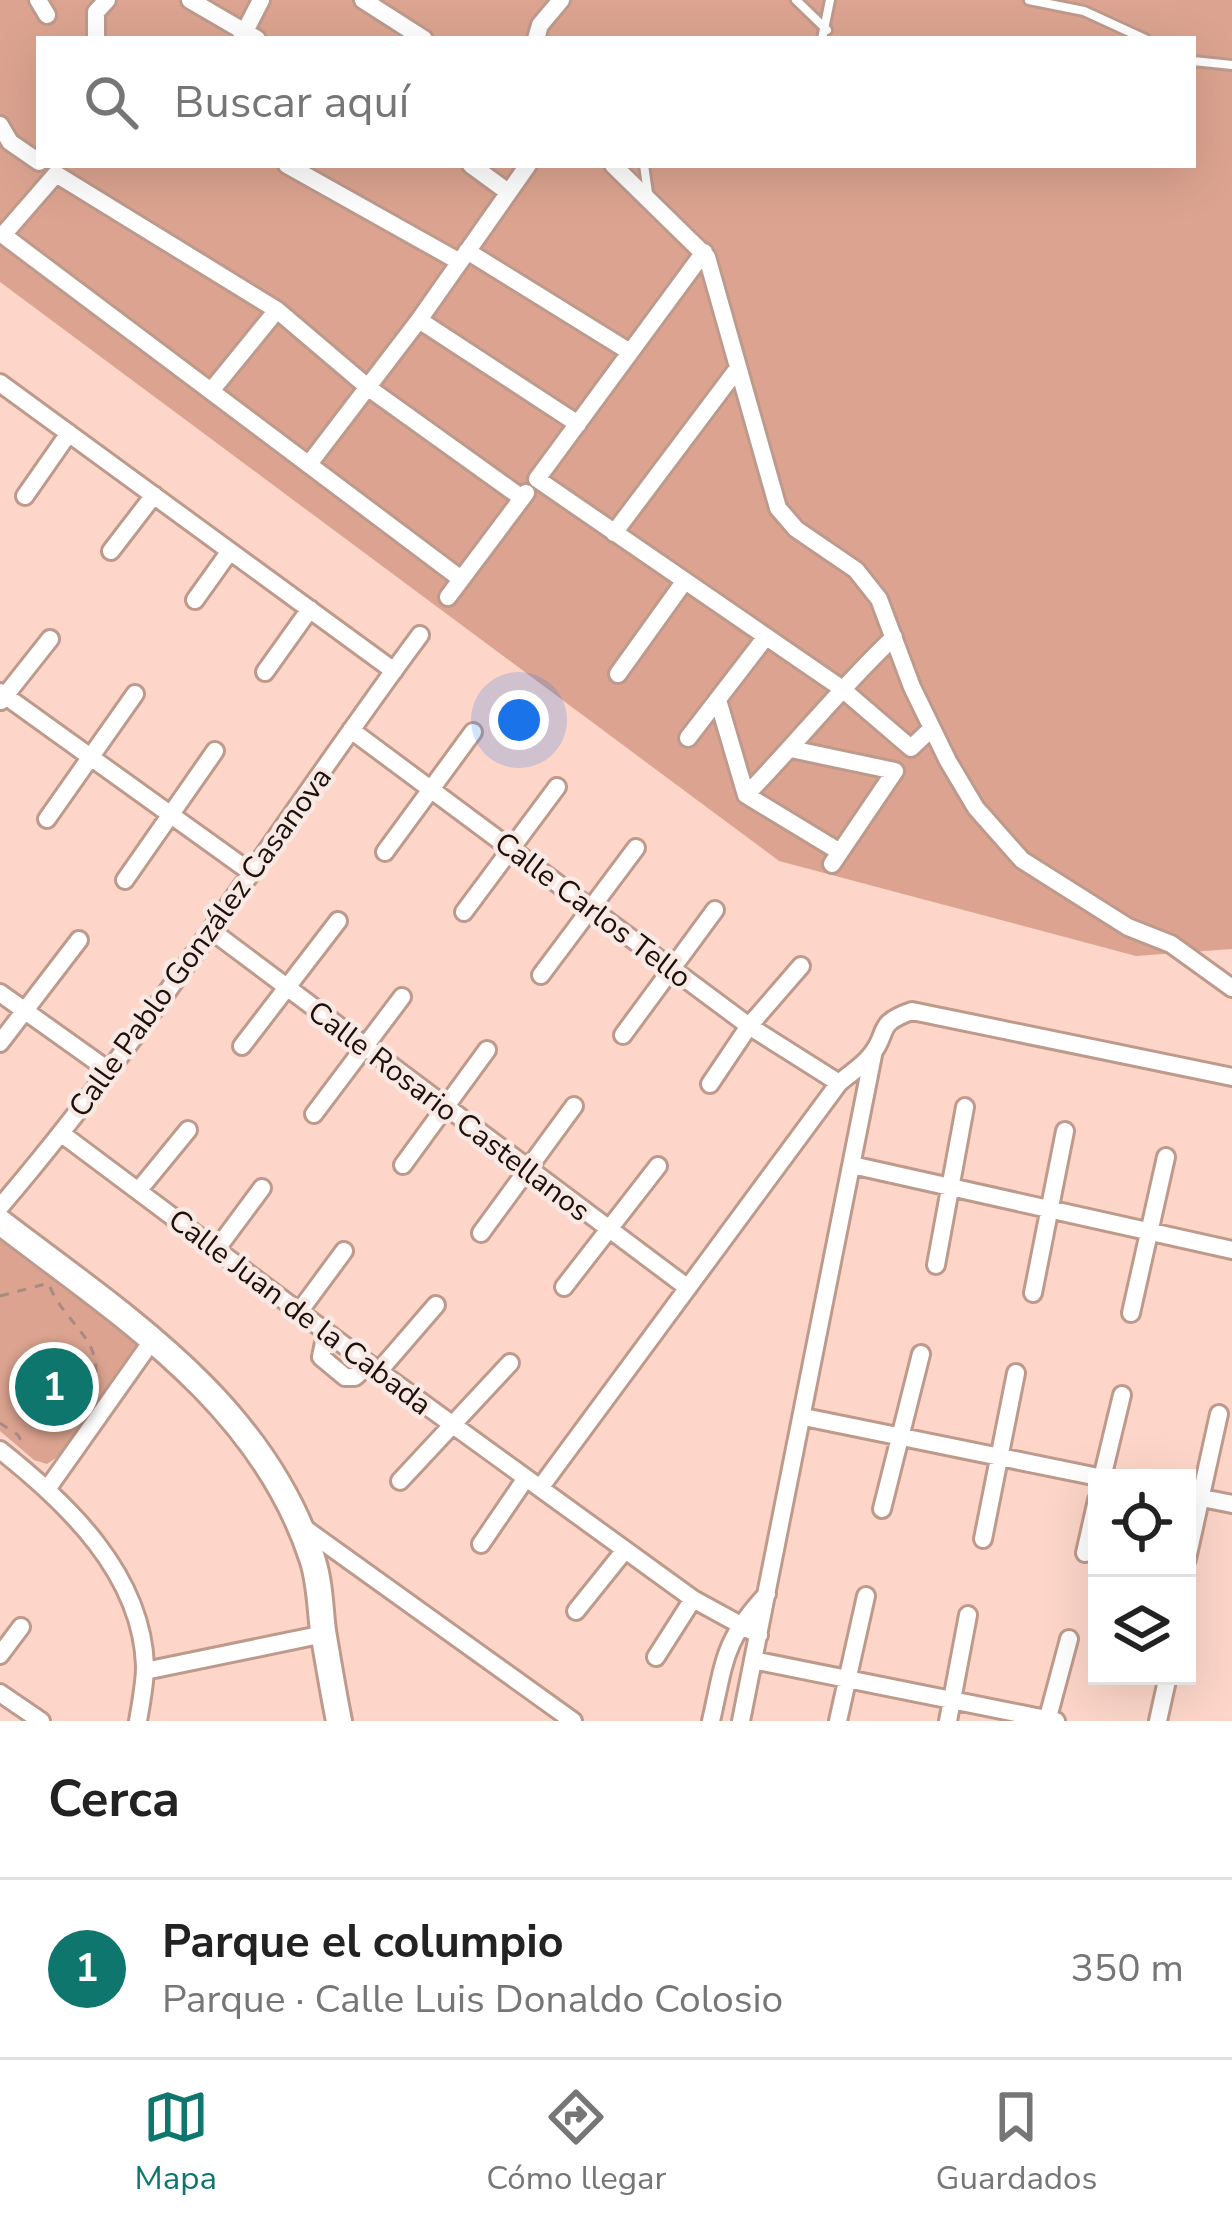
<!DOCTYPE html>
<html lang="es">
<head>
<meta charset="utf-8">
<style>
	:root { --surface:#fff; --page:#f6f6f6; --text:#222; --muted:#767676; --line:#e0e0e0; --accent:#0f766e }
	body { margin:0; font-family:"Nunito Sans",sans-serif; background:var(--page); color:var(--text) }
	.controls { position:absolute; right:36px; bottom:36px; display:grid; overflow:hidden; border-radius:0px; box-shadow:0 12px 48px #0002 }
	.controls button { width:108px; height:108px; display:grid; place-items:center; padding:0; border:0; border-bottom:3px solid var(--line); background:var(--surface); color:var(--text); font:60px sans-serif }
	.you { position:absolute; left:519px; top:720px; width:42px; height:42px; margin:-30px; border:9px solid #fff; border-radius:50%; background:#1a73e8; box-shadow:0 0 0 18px #1a73e833 }
	.badge { display:grid; place-items:center; width:78px; height:78px; border-radius:50%; background:var(--accent); color:#fff; font-size:39px; font-weight:700 }
	.pin { position:absolute; translate:-50% -50%; border:6px solid #fff; box-shadow:0 3px 12px #0006 }
	.list { margin:0; padding:0; list-style:none }
	h2 { display:flex; justify-content:space-between; align-items:center; height:156px; margin:0; padding:0 48px; font-size:51px }
	h2 small { font-size:39px; font-weight:400; color:var(--muted) }
	.list li { display:grid; grid-template-columns:78px 1fr auto; gap:36px; align-items:center; box-sizing:border-box; height:180px; padding:0 48px; border-top:3px solid var(--line) }
	.list b { display:block; font-size:45px; white-space:nowrap }
	.list p { margin:0; font-size:39px; white-space:nowrap; color:var(--muted) }
	.list em { font-size:39px; font-style:normal; color:var(--muted) }
	.icon { flex:none; width:66px; height:66px; fill:none; stroke:currentColor; stroke-width:2; stroke-linecap:round; stroke-linejoin:round }
	.map { position:relative; flex:none; width:1232px; height:1721px; overflow:hidden }
	.search { position:absolute; background:var(--surface); box-shadow:0 12px 48px #0002; left:36px; right:36px; top:36px; height:132px; display:flex; align-items:center; gap:30px; box-sizing:border-box; padding:0 42px; border-radius:0px; color:var(--muted); font-size:45px }
	.sheet { height:336px; background:var(--surface) }
	nav { display:flex; justify-content:space-around; align-items:center; box-sizing:border-box; height:168px; border-top:3px solid var(--line); background:var(--surface); font-size:33px; color:var(--muted) }
	nav a { display:grid; justify-items:center; gap:6px }
	nav .on { color:var(--accent) }
	.map>svg:first-child { display:block }
</style>
</head>
<body>
<div class="map">
<svg width="1232" height="1721" viewBox="0 0 1232 1721">
	<rect width="100%" height="100%" fill="#fdd6c9"/>
	<!-- green -->
	<path fill="#dca490" fill-rule="evenodd" d="M 0,0 L 1232,0 L 1232,949 L 1136,956 L 779,861 L 0,282 ZM 39,39 L 1193,39 L 1193,165 L 39,165 Z
		M 0,1232 L 139,1342 L 62,1454 L 47,1464 L 34,1460 L 0,1431 Z"/>
	<g fill="none" stroke-linecap="round" stroke-linejoin="round">
		<defs>
			<path id="lane" d="M 796,0 L 827,30
				M 1029,0 L 1084,11 L 1145,39
				M 822,39 L 830,0
				M 1193,61 L 1232,65
				M 644,165 L 648,193"/>
			<path id="street" d="M 38,0 L 47,15
				M 190,0 L 257,39
				M 363,0 L 424,39
				M 96,39 L 96,12 L 107,0
				M 241,39 L 261,0
				M 536,39 L 540,25 L 561,0
				M 0,125 L 10,142 L 39,162
				M 287,165 L 460,262
				M 471,165 L 508,192
				M 528,165 L 419,320 L 578,424
				M 613,165 L 707,257 L 778,508 L 796,529 L 856,570 L 879,599 L 912,687 L 948,761 L 976,808 L 1022,860 L 1128,927 L 1171,944 L 1232,988
				M 467,251 L 630,352
				M 704,252 L 537,479 L 841,688 L 911,748 L 932,728
				M 0,383 L 394,671
				M 211,391 L 277,310
				M 309,464 L 419,320
				M 25,496 L 69,433
				M 614,533 L 738,368
				M 111,551 L 154,495
				M 461,579 L 3,235 L 56,174 L 277,310 L 370,389 L 522,498
				M 448,597 L 526,493
				M 195,600 L 230,551
				M 265,672 L 310,609
				M 618,674 L 684,582
				M 0,692 L 249,871
				M 718,700 L 746,795 C 797,743 841,687 894,637
				M 1,701 L 50,639
				M 351,730 L 749,1026 L 839,1083
				M 688,738 L 765,638
				M 791,749 L 895,771 L 832,864
				M 746,795 L 840,852
				M 47,819 L 135,694
				M 385,852 L 473,732
				M 125,880 L 215,751
				M 464,912 L 557,787
				M 212,931 L 688,1288
				M 541,975 L 636,848
				M 0,993 L 108,1070
				M 623,1035 L 715,910
				M 0,1043 L 79,940
				M 242,1046 L 338,921
				M 710,1084 L 749,1026 L 801,966
				M 314,1114 L 402,997
				M 62,1134 L 369,1364 L 693,1599 L 759,1635
				M 403,1165 L 487,1050
				M 852,1165 L 1232,1250
				M 138,1191 L 188,1130
				M 0,1207 C 154,1027 279,825 420,635
				M 481,1233 L 574,1106
				M 216,1250 L 262,1188
				M 936,1265 L 965,1107
				M 564,1287 L 658,1166
				M 1033,1293 L 1065,1131
				M 299,1312 L 344,1251
				M 1131,1313 L 1166,1157
				M 326,1333 L 321,1357 L 345,1377 L 355,1377 L 369,1364
				M 379,1371 L 436,1305
				M 804,1417 L 1103,1478
				M 0,1450 C 67,1503 142,1574 145,1666 C 145,1684 141,1703 138,1721
				M 1102,1478 L 1122,1395
				M 400,1481 L 510,1363
				M 48,1488 L 154,1338
				M 540,1488 L 839,1083 C 849,1074 863,1066 871,1055 C 890,1032 874,1024 912,1011 L 1232,1077
				M 1187,1495 L 1232,1504
				M 882,1509 L 921,1354
				M 300,1525 L 573,1721
				M 983,1539 L 1016,1373
				M 481,1544 L 526,1478
				M 1085,1553 L 1097,1500
				M 1187,1559 L 1219,1414
				M 576,1611 L 625,1550
				M 0,1655 L 21,1627
				M 656,1657 L 693,1599
				M 753,1660 L 1056,1721
				M 145,1671 L 324,1634
				M 0,1693 L 41,1721
				M 711,1721 C 725,1660 723,1641 767,1594
				M 741,1721 L 873,1055
				M 838,1721 L 866,1596
				M 948,1721 L 968,1615
				M 1047,1721 L 1069,1639
				M 1158,1721 L 1168,1676"/>
			<path id="secondary" d="M 0,1222 C 123,1316 261,1403 312,1558 C 320,1581 320,1607 323,1631 C 328,1661 333,1691 339,1721"/>
		</defs>
		<!-- lane casing -->
		<use href="#lane" stroke="#be9a8d" stroke-width="14"/>
		<!-- street casing -->
		<use href="#street" stroke="#be9a8d" stroke-width="22"/>
		<!-- secondary casing -->
		<use href="#secondary" stroke="#be9a8d" stroke-width="30"/>
		<!-- path -->
		<path stroke="#a78a80" stroke-width="3" stroke-dasharray="9 9" stroke-linecap="butt" d="M 50,1287 C 68,1330 118,1346 85,1405
			M 0,1296 L 49,1283
			M 0,1423 L 18,1435 L 24,1446"/>
		<!-- lane -->
		<use href="#lane" stroke="#fff" stroke-width="8"/>
		<!-- street -->
		<use href="#street" stroke="#fff" stroke-width="16"/>
		<!-- secondary -->
		<use href="#secondary" stroke="#fff" stroke-width="24"/>
	</g>
	<g text-anchor="middle" stroke-width="9" stroke-linejoin="round" paint-order="stroke">
		<!-- street labels -->
		<g font-size="30" fill="#1d100b" stroke="#f9e9e4">
			<text transform="translate(593 910) rotate(37)" y="10">Calle Carlos Tello</text>
			<text transform="translate(200 942) rotate(-54)" y="10">Calle Pablo González Casanova</text>
			<text transform="translate(449 1111) rotate(37)" y="10">Calle Rosario Castellanos</text>
			<text transform="translate(300 1312) rotate(37)" y="10">Calle Juan de la Cabada</text>
		</g>
	</g>
</svg>
<div class="controls">
<button><svg class="icon" aria-label="locate" viewBox="0 0 24 24"><circle cx="12" cy="12" r="6"/><path d="M12 2v4M12 18v4M2 12h4M18 12h4"/></svg></button>
<button><svg class="icon" aria-label="layers" viewBox="0 0 24 24"><path d="M12 4l9 5-9 5-9-5zM3 14l9 5 9-5"/></svg></button>
</div>
<div class="you"></div>
<div class="pin badge" style="left:54px;top:1387px">1</div>
<div class="search"><svg class="icon" aria-label="search" viewBox="0 0 24 24"><circle cx="10" cy="10" r="6"/><path d="M15 15l6 6"/></svg>Buscar aquí</div>
</div>
<section class="sheet">
<h2>Cerca<small></small></h2>
<ul class="list">
<li><span class="badge">1</span><div><b>Parque el columpio</b><p>Parque · Calle Luis Donaldo Colosio</p></div><em>350 m</em></li>
</ul>
</section>
<nav>
<a class="on"><svg class="icon" aria-label="map" viewBox="0 0 24 24"><path d="M3 6l6-2 6 2 6-2v14l-6 2-6-2-6 2zM9 4v14M15 6v14"/></svg>Mapa</a>
<a><svg class="icon" aria-label="directions" viewBox="0 0 24 24"><path d="M12 3l9 9-9 9-9-9zM9 14v-3h6M13 9l2 2-2 2"/></svg>Cómo llegar</a>
<a><svg class="icon" aria-label="saved" viewBox="0 0 24 24"><path d="M7 4h10v16l-5-4-5 4z"/></svg>Guardados</a>
</nav>
</body>
</html>
